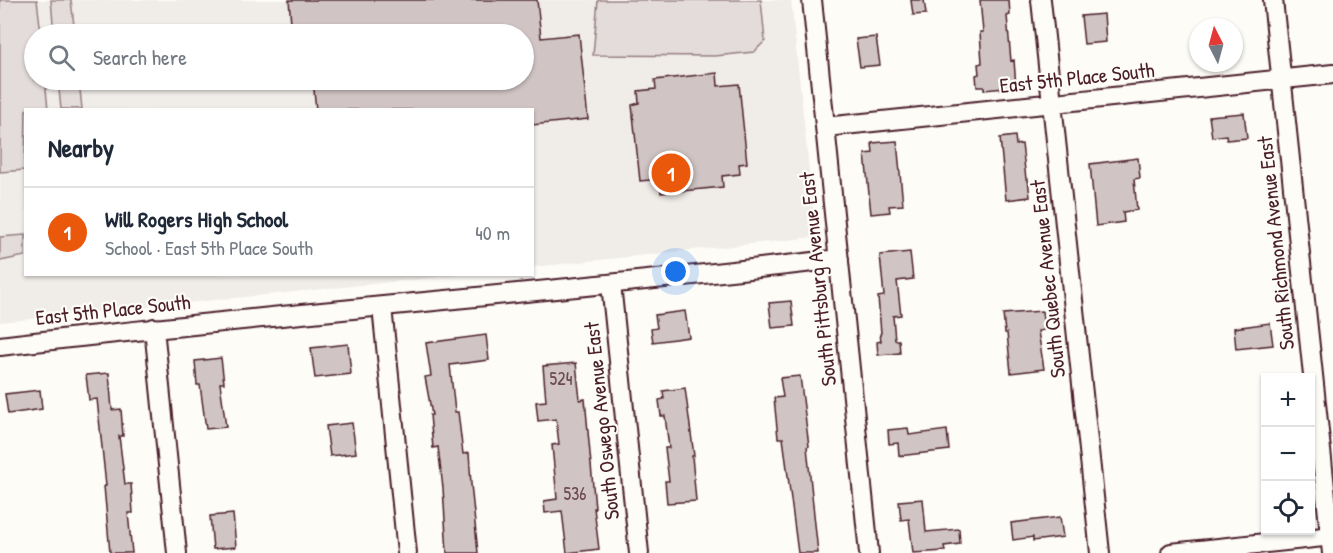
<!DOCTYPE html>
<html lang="en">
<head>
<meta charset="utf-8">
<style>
	:root { --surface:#fff; --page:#f6f6f7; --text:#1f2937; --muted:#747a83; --line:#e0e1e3; --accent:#ea580c }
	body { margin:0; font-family:"Patrick Hand",sans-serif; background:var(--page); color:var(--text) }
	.controls { position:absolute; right:18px; bottom:18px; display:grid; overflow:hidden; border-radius:0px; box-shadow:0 2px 4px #0004 }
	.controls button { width:54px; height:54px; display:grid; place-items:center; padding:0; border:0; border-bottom:2px solid var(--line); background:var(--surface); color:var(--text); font:30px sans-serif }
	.compass { position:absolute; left:1189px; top:18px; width:54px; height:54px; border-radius:50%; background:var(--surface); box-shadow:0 2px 4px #0004; rotate:354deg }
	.you { position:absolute; left:676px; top:272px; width:21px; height:21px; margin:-15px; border:4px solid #fff; border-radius:50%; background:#1a73e8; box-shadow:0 0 0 9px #1a73e833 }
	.badge { display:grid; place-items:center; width:39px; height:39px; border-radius:50%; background:var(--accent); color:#fff; font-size:20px; font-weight:700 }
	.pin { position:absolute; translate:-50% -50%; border:3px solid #fff; box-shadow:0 2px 6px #0006 }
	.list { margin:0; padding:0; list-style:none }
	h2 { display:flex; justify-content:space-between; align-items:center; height:78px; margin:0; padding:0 24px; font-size:26px }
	h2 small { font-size:20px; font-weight:400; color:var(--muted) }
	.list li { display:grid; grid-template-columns:39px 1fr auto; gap:18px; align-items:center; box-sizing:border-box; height:90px; padding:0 24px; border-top:2px solid var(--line) }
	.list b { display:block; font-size:22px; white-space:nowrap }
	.list p { margin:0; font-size:20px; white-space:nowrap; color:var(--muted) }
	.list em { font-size:20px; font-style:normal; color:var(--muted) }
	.icon { flex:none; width:33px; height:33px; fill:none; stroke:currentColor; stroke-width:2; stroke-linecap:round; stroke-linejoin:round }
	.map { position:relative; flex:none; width:1333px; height:553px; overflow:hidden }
	.search { position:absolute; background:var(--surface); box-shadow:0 2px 4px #0004; left:24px; top:24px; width:510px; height:66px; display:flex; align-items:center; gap:15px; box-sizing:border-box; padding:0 21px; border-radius:33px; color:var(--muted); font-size:22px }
	.panel { position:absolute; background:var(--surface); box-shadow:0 2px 4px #0004; left:24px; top:108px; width:510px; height:168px; border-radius:0px }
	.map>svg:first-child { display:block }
</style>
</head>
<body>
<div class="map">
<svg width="1333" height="553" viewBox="0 0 1333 553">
	<rect width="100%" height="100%" fill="#fdfcf7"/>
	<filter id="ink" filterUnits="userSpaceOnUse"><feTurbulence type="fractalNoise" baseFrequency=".0167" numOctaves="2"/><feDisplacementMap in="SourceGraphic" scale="12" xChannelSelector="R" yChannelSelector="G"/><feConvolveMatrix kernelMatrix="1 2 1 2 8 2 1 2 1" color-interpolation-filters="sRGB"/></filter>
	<g filter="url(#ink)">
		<!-- built -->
		<path fill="#f0ece8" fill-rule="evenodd" d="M 0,0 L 791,0 L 816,237 L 533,267 L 532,110 L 26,110 L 26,274 L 459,275 L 0,322 ZM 34,34 L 524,34 L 524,80 L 34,80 Z"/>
		<!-- green -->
		<path fill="#e3dcda" stroke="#967e82" stroke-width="1.5" d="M 0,0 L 37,0 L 41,34 L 34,34 L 34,80 L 45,80 L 48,109 L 26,110 L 25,170 L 0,172 Z
			M 51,0 L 71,0 L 75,34 L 54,34 Z
			M 598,0 L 761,0 L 765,41 L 754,52 L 715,56 L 593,55 Z
			M 58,80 L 79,80 L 82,109 L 61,109 Z
			M 25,235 L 25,256 L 0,261 L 0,237 Z"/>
		<!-- building -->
		<path fill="#d0c5c4" stroke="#4a1f2b" stroke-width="1.5" d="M 289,0 L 537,0 L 541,38 L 579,34 L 588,119 L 532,125 L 532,110 L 316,110 L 313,80 L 524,80 L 524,34 L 292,34 Z
			M 911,0 L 924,0 L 926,14 L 913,15 Z
			M 980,0 L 1009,0 L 1010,15 L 1007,16 L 1011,61 L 1014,60 L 1016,87 L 984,90 L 984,87 L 977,87 L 976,75 L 979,74 L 978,64 L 982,63 L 980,32 L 983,32 Z
			M 1104,14 L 1106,42 L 1084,44 L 1081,16 Z
			M 876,37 L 880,65 L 860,67 L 856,39 Z
			M 717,73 L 718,86 L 739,84 L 747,163 L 739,164 L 740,174 L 722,176 L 723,187 L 661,193 L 660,179 L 640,181 L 632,105 L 639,103 L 638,91 L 656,89 L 655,80 Z
			M 1244,113 L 1247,138 L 1227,140 L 1226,135 L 1212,137 L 1209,116 Z
			M 1015,136 L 1016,145 L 1022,144 L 1026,179 L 1028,179 L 1030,197 L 1006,200 L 1000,138 Z
			M 897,141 L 903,205 L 889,206 L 890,212 L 871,214 L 865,154 L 873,153 L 872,143 Z
			M 1138,158 L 1140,178 L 1134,179 L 1137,210 L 1123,212 L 1124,222 L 1096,226 L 1090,164 Z
			M 910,252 L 913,279 L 897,281 L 901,315 L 893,316 L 895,340 L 899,340 L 900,353 L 878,355 L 877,342 L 881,341 L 880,334 L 881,333 L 878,297 L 884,296 L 880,255 Z
			M 791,301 L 794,326 L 772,328 L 769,303 Z
			M 685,311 L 689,337 L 653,342 L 651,329 L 657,328 L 655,315 Z
			M 1042,311 L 1044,330 L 1038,331 L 1044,369 L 1011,373 L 1007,333 L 1005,333 L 1003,314 Z
			M 1270,323 L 1273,345 L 1236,349 L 1234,328 Z
			M 486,335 L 489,360 L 450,365 L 455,412 L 458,412 L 463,454 L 469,453 L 471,484 L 478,553 L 447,553 L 443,488 L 438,447 L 433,448 L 430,415 L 432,415 L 425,377 L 431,376 L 426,343 Z
			M 348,344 L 351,374 L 315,378 L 311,348 Z
			M 221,358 L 224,383 L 220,383 L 226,427 L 206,429 L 200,385 L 197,385 L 195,361 Z
			M 576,363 L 580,400 L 585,399 L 595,508 L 594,508 L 599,549 L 567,553 L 562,511 L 545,513 L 544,501 L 557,499 L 552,445 L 559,444 L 556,419 L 538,421 L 536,402 L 546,401 L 543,366 Z
			M 109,373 L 112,410 L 121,409 L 123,436 L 119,436 L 125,484 L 131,484 L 133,513 L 128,513 L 132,553 L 110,553 L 104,486 L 106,486 L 97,399 L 89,400 L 86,375 Z
			M 800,376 L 809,446 L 807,447 L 818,553 L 798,553 L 783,438 L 778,438 L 774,398 L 783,397 L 780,378 Z
			M 685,388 L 694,456 L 692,456 L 696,501 L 667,503 L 665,481 L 669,481 L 665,448 L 669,448 L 665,416 L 661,416 L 659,400 L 664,399 L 663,391 Z
			M 40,390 L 42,409 L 8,414 L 5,394 Z
			M 352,423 L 356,453 L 330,456 L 326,426 Z
			M 908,428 L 909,435 L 947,430 L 949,450 L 899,456 L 898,443 L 889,444 L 888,430 Z
			M 923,499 L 926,532 L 959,529 L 960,544 L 944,546 L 945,551 L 913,553 L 909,519 L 901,520 L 899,501 Z
			M 233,514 L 236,547 L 213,549 L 210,516 Z
			M 1060,517 L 1063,537 L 1033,541 L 1033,537 L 1013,540 L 1011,523 Z"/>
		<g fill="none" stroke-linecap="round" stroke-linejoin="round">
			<defs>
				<path id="minor" d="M 812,0 L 869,553
					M 1041,0 L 1100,553
					M 1273,0 L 1332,553
					M 825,127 L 1333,74
					M 611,284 L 639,553
					M 382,307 L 407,553
					M 154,328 L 177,553
					M 0,346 C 279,313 560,292 839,259
					M 1171,553 L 1333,536"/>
			</defs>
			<!-- minor casing -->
			<use href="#minor" stroke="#4a1f2b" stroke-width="22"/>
			<!-- minor -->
			<use href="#minor" stroke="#fdfcf7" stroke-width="18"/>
		</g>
	</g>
	<g text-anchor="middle" stroke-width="4.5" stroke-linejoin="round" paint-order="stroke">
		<!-- number labels -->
		<g font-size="18" fill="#6c4851">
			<text x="561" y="385">524</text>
			<text x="575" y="500">536</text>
		</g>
		<!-- street labels -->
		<g font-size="21" fill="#4a1f2b" stroke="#fdfcf7">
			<text transform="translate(1077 78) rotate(-6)" y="7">East 5th Place South</text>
			<text transform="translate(1276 243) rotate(-96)" y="7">South Richmond Avenue East</text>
			<text transform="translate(818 279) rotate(-96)" y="7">South Pittsburg Avenue East</text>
			<text transform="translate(1048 279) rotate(-96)" y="7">South Quebec Avenue East</text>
			<text transform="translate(113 310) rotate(-6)" y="7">East 5th Place South</text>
			<text transform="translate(602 421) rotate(-96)" y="7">South Oswego Avenue East</text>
		</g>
	</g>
</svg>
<div class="controls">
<button>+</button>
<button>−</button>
<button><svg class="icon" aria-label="locate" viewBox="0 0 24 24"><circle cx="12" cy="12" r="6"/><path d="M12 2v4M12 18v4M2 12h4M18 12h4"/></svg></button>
</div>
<svg class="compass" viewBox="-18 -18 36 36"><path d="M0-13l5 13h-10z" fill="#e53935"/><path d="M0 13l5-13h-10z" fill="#747a83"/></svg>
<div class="you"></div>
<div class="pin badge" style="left:671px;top:173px">1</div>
<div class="search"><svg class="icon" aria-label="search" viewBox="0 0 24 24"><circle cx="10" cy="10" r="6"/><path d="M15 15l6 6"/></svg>Search here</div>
<section class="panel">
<h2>Nearby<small></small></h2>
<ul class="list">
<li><span class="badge">1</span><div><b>Will Rogers High School</b><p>School · East 5th Place South</p></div><em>40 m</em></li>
</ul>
</section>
</div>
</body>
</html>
